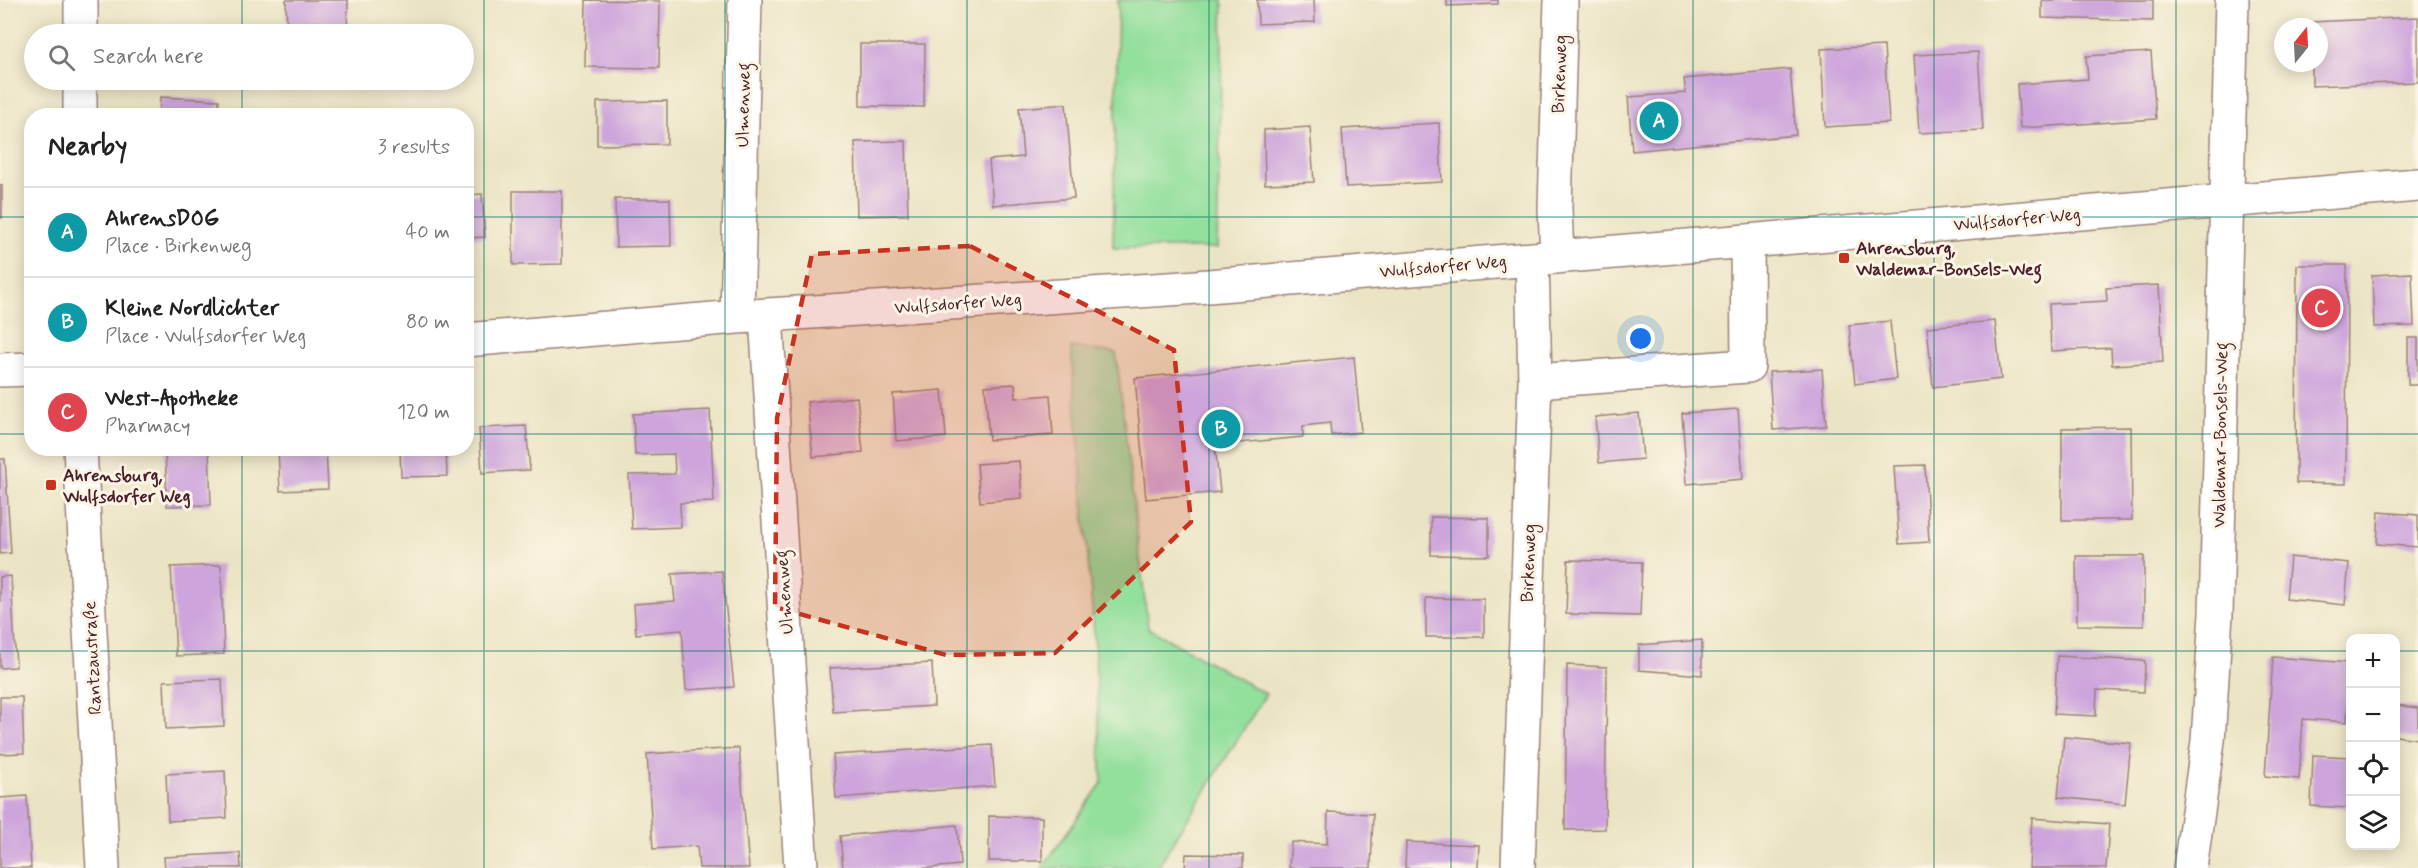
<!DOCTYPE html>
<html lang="en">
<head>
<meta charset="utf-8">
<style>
	:root { --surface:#fff; --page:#f2f2f2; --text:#222; --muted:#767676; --line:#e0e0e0; --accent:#b45309 }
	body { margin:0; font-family:Mynerve,sans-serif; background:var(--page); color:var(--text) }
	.controls { position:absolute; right:18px; bottom:18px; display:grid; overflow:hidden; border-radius:12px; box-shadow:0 3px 15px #0003 }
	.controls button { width:54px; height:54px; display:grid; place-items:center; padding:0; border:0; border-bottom:2px solid var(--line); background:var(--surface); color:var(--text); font:30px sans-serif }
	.compass { position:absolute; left:2274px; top:18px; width:54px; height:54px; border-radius:50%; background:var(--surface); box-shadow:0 3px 15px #0003; rotate:18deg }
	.you { position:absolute; left:1641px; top:339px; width:21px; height:21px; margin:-15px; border:4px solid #fff; border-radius:50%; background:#1a73e8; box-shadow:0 0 0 9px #1a73e833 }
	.badge { display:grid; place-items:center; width:39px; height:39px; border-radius:50%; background:var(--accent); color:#fff; font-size:20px; font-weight:700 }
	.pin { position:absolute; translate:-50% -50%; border:3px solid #fff; box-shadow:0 2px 6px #0006 }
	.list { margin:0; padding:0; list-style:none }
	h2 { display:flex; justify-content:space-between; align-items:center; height:78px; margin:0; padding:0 24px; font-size:26px }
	h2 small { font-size:20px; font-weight:400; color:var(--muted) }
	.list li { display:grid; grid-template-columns:39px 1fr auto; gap:18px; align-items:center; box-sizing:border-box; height:90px; padding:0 24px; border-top:2px solid var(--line) }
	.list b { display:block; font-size:22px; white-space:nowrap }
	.list p { margin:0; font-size:20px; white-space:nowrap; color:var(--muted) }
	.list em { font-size:20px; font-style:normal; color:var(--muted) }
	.icon { flex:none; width:33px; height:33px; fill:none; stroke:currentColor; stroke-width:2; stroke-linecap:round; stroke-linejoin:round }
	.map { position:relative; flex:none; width:2418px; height:868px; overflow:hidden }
	.search { position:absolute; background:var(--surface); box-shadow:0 3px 15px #0003; left:24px; top:24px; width:450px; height:66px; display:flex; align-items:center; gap:15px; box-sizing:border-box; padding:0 21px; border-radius:33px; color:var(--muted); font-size:22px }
	.panel { position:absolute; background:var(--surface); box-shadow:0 3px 15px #0003; left:24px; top:108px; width:450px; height:348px; border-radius:24px }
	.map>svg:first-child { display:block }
</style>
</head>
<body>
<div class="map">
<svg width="2418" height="868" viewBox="0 0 2418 868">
	<rect width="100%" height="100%" fill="#fcf5e5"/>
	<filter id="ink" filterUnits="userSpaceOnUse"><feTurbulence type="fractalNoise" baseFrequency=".0167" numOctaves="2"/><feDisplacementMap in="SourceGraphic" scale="12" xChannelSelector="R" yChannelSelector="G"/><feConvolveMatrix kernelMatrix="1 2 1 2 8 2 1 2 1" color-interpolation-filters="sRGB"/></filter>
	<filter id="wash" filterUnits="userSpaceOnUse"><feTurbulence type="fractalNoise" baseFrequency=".008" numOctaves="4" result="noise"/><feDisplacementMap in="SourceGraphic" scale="24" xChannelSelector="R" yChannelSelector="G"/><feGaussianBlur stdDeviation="1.35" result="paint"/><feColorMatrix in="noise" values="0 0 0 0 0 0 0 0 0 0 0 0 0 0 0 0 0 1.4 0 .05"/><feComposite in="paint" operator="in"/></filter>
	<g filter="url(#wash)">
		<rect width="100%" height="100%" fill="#ebe4c4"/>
		<!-- green -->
		<path fill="#93df9c" stroke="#6e7f64" stroke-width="1.5" d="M 1118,0 L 1223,0 L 1217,248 L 1113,248 Z
			M 1071,347 L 1116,353 L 1148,628 L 1266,694 L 1157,868 L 1042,868 L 1102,783 L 1094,633 Z"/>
		<g id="blocks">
			<!-- building -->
			<path fill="#cda4dc" d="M 286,0 L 348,0 L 347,34 L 287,34 Z
				M 586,0 L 660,1 L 659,68 L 585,67 Z
				M 1257,0 L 1314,0 L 1315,22 L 1258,24 Z
				M 1447,0 L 1498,0 L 1498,4 L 1447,6 Z
				M 2042,0 L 2153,0 L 2153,21 L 2042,18 Z
				M 2418,17 L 2418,82 L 2312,86 L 2312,63 L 2319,63 L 2319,27 L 2310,27 L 2310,22 Z
				M 860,44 L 925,44 L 924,107 L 860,106 Z
				M 1884,46 L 1889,123 L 1825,127 L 1821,49 Z
				M 1978,52 L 1983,130 L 1919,133 L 1914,55 Z
				M 2151,52 L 2156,119 L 2020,128 L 2017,84 L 2088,79 L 2086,56 Z
				M 1790,69 L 1796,135 L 1632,151 L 1628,97 L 1686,93 L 1684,79 Z
				M 160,97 L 219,100 L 218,116 L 159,116 Z
				M 667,101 L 667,144 L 597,145 L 597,102 Z
				M 1066,104 L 1074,198 L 993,205 L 989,160 L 1023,157 L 1019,108 Z
				M 1439,123 L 1442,182 L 1346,187 L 1342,129 Z
				M 1310,127 L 1314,182 L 1265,184 L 1264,130 Z
				M 906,141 L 908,215 L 857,216 L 855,142 Z
				M 0,185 L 2,185 L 2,218 L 0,218 Z
				M 513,191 L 562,191 L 562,264 L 513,265 Z
				M 482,194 L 485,237 L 466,238 L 466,195 Z
				M 615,199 L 670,199 L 671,246 L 616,247 Z
				M 2297,265 L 2347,265 L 2346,484 L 2296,483 Z
				M 2412,273 L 2414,326 L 2374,327 L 2372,275 Z
				M 2159,285 L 2163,362 L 2112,365 L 2111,348 L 2051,351 L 2049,304 L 2107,301 L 2106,288 Z
				M 1890,321 L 1896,379 L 1855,384 L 1849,325 Z
				M 1995,321 L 2001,379 L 1933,387 L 1927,327 Z
				M 2408,338 L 2418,338 L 2418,385 L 2408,385 Z
				M 1354,357 L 1361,432 L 1331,435 L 1330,423 L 1303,426 L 1303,437 L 1239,443 L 1238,433 L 1214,435 L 1220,492 L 1146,499 L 1135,378 Z
				M 1822,369 L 1826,426 L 1773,430 L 1769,372 Z
				M 1015,384 L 1016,398 L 1050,395 L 1053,435 L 989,440 L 985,386 Z
				M 942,390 L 946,437 L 896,441 L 893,394 Z
				M 857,397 L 863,452 L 813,457 L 807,402 Z
				M 1738,409 L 1743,479 L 1687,484 L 1682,413 Z
				M 710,410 L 714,502 L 680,503 L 681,527 L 632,529 L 629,475 L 675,474 L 674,454 L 635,455 L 633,414 Z
				M 1639,413 L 1643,459 L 1599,463 L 1595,417 Z
				M 526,426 L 530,470 L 482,473 L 479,428 Z
				M 2131,427 L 2132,520 L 2062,520 L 2062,428 Z
				M 165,448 L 209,448 L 211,505 L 167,506 Z
				M 278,448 L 326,448 L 328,489 L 280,491 Z
				M 400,448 L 446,448 L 447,476 L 401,477 Z
				M 0,459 L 5,459 L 11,553 L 0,554 Z
				M 1019,461 L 1022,498 L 980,502 L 977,464 Z
				M 1925,465 L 1929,542 L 1899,544 L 1894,466 Z
				M 2379,512 L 2418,515 L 2418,547 L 2377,544 Z
				M 1431,517 L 1489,518 L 1489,556 L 1431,555 Z
				M 2076,556 L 2144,556 L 2144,626 L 2077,625 Z
				M 2290,557 L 2349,563 L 2345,605 L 2286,599 Z
				M 1568,560 L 1642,562 L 1640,616 L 1566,614 Z
				M 221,565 L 224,654 L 176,656 L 171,567 Z
				M 722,571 L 734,687 L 686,690 L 682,630 L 636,634 L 634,604 L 675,601 L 672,574 Z
				M 11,576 L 16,667 L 0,668 L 0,577 Z
				M 1426,598 L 1484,599 L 1484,637 L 1426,637 Z
				M 1702,640 L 1702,675 L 1639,670 L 1639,645 Z
				M 2057,656 L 2145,661 L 2144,692 L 2097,690 L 2096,716 L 2054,714 Z
				M 2273,657 L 2350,663 L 2347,722 L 2303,719 L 2299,779 L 2265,776 Z
				M 932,663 L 934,706 L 833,712 L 830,668 Z
				M 1567,665 L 1607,667 L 1605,829 L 1565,830 Z
				M 222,679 L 224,726 L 166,729 L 164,681 Z
				M 0,697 L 22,697 L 24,753 L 0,754 Z
				M 2396,705 L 2418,708 L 2418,739 L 2396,736 Z
				M 2064,737 L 2131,743 L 2125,804 L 2058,797 Z
				M 992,745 L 995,786 L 836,798 L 833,755 Z
				M 739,748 L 749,868 L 699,868 L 697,846 L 653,849 L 647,754 Z
				M 2313,755 L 2350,757 L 2350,808 L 2311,806 Z
				M 225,771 L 227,818 L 168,821 L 166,774 Z
				M 27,796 L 31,868 L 0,868 L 0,798 Z
				M 1328,812 L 1373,814 L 1371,868 L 1289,868 L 1291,842 L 1327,844 Z
				M 989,816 L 1042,817 L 1042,861 L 989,861 Z
				M 2032,818 L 2109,824 L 2106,868 L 2029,868 Z
				M 957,825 L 960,865 L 929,868 L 843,868 L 840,836 Z
				M 1406,842 L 1479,845 L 1478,868 L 1405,868 Z
				M 240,853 L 241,868 L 165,868 L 164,857 Z
				M 1186,854 L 1243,855 L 1243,868 L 1185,868 Z"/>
		</g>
	</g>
	<g filter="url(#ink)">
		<use href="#blocks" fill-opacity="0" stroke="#9a8278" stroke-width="1.5"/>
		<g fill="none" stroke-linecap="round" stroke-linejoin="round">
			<defs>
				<path id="minor" d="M 81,34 L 81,0
					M 80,116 L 80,80
					M 1557,257 L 1555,208 L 1561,0
					M 766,316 L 801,868
					M 737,317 L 745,0
					M 466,340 L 737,317 L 1184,288 L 2418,185
					M 0,370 L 32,369
					M 1535,381 L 1748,366 L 1747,241
					M 80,448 L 103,868
					M 1518,868 L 1535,381 L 1532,259
					M 2190,868 L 2208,741 L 2216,614 L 2232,0"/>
			</defs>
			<!-- minor casing -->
			<use href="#minor" stroke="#9a8278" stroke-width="36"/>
			<!-- minor -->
			<use href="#minor" stroke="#fff" stroke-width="33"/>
		</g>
	</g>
	<!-- marked area -->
	<path fill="#c8321e" fill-opacity="0.2" stroke="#c8321e" stroke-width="4.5" stroke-dasharray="12 8" stroke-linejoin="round" d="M 970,246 L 1174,350 L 1191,522 L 1055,653 L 946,655 L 775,607 L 777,418 L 812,254 Z"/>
	<!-- grid -->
	<path fill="none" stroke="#0f766e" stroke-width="1.5" stroke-opacity="0.55" d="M 242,0 L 242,34M 484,0 L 484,868M 725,0 L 725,868M 967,0 L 967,868M 1209,0 L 1209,868M 1451,0 L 1451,868M 1693,0 L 1693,868M 1934,0 L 1934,868M 2176,0 L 2176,868M 242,80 L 242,116M 0,217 L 32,217M 466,217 L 2418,217M 0,434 L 32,434M 466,434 L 2418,434M 242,448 L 242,868M 0,651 L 2350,651M 2396,651 L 2418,651"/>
	<!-- markers -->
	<g fill="#c8321e" stroke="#fcf5e5" stroke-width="2">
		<rect x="1838" y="252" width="12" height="12" rx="3"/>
		<rect x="45" y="479" width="12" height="12" rx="3"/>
	</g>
	<g text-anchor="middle" stroke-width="6" stroke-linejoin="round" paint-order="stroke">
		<!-- street labels -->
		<g font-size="18" fill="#4a1f2b" stroke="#fcf5e5">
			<text transform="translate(1559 74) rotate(-88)" y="6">Birkenweg</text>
			<text transform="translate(743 105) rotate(-89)" y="6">Ulmenweg</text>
			<text transform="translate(2017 219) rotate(-5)" y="6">Wulfsdorfer Weg</text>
			<text transform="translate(1443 266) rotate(-5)" y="6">Wulfsdorfer Weg</text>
			<text transform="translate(958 303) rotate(-4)" y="6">Wulfsdorfer Weg</text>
			<text transform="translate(2220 435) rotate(-89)" y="6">Waldemar-Bonsels-Weg</text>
			<text transform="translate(1528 563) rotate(-88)" y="6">Birkenweg</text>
			<text transform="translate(784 592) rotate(-94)" y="6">Ulmenweg</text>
			<text transform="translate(92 658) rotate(-93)" y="6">Rantzaustraße</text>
		</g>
		<!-- poi labels -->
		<g font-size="18" font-weight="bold" fill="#4a1f2b" stroke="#fcf5e5" text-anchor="start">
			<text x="1856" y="254">Ahrensburg,<tspan x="1856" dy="21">Waldemar-Bonsels-Weg</tspan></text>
			<text x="63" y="481">Ahrensburg,<tspan x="63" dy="21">Wulfsdorfer Weg</tspan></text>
		</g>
	</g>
</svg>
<div class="controls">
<button>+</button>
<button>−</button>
<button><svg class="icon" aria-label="locate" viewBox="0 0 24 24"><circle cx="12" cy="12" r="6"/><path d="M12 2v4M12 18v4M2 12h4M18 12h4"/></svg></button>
<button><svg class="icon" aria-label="layers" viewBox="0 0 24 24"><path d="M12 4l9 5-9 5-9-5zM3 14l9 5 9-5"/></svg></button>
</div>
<svg class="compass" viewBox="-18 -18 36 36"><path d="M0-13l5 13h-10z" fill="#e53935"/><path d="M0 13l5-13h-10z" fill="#767676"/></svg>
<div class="you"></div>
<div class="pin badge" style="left:1659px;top:121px;background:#0f9aa8">A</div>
<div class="pin badge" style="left:1221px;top:429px;background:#0f9aa8">B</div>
<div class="pin badge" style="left:2321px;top:308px;background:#e0444e">C</div>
<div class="search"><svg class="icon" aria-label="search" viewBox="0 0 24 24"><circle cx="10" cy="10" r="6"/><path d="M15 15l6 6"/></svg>Search here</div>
<section class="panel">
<h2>Nearby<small>3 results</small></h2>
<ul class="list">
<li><span class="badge" style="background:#0f9aa8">A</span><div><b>AhrensDOG</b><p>Place · Birkenweg</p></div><em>40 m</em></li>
<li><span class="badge" style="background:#0f9aa8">B</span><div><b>Kleine Nordlichter</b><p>Place · Wulfsdorfer Weg</p></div><em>80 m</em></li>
<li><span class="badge" style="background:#e0444e">C</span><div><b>West-Apotheke</b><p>Pharmacy</p></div><em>120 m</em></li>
</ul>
</section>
</div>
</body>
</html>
